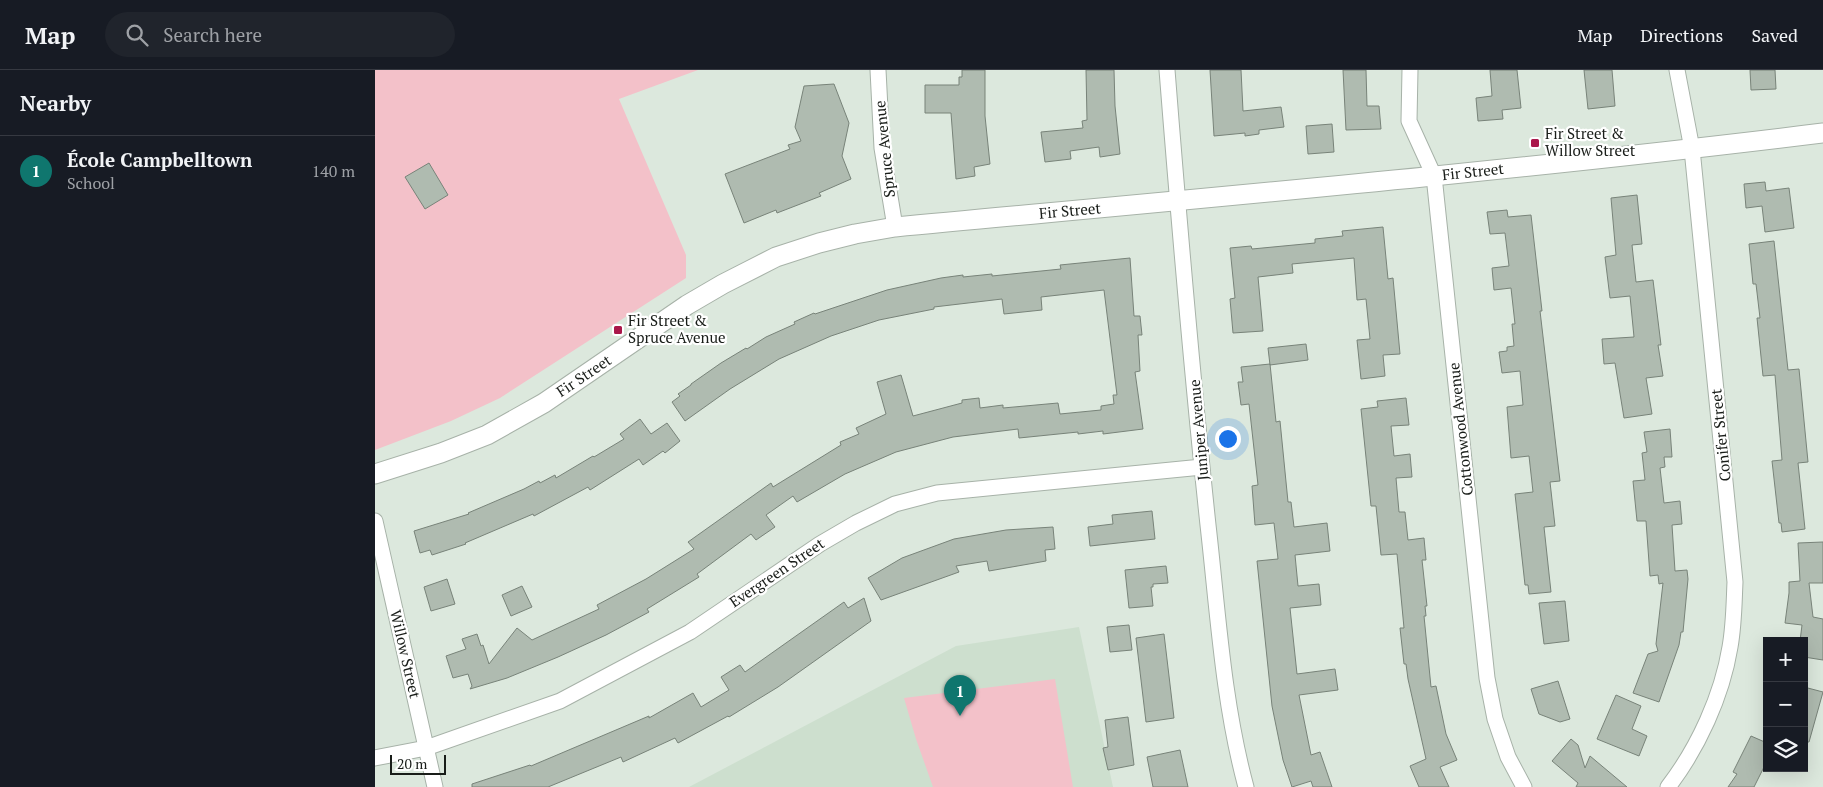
<!DOCTYPE html>
<html lang="en">
<head>
<meta charset="utf-8">
<style>
	:root { --surface:#171b24; --page:#20242c; --text:#f1f3f6; --muted:#9ea1a6; --line:#363941; --accent:#0f766e }
	body { margin:0; font-family:"PT Serif",serif; background:var(--page); color:var(--text) }
	.controls { position:absolute; right:15px; bottom:15px; display:grid; overflow:hidden; border-radius:0px; box-shadow:0 5px 20px #0002 }
	.controls button { width:45px; height:45px; display:grid; place-items:center; padding:0; border:0; border-bottom:1px solid var(--line); background:var(--surface); color:var(--text); font:25px sans-serif }
	.scale { position:absolute; left:15px; bottom:12px; width:56px; box-sizing:border-box; padding-left:5px; border:2px solid #191d19; border-top:0; font-size:14px; line-height:18px; white-space:nowrap; color:#191d19; -webkit-text-stroke:4px #fff; paint-order:stroke }
	.you { position:absolute; left:852px; top:368px; width:18px; height:18px; margin:-12px; border:4px solid #fff; border-radius:50%; background:#1a73e8; box-shadow:0 0 0 8px #1a73e833 }
	.badge { display:grid; place-items:center; width:32px; height:32px; border-radius:50%; background:var(--accent); color:#fff; font-size:16px; font-weight:700 }
	.pin { position:absolute; translate:-50% -41px; filter:drop-shadow(0 1px 2px #0008) }
	.pin::after { content:''; position:absolute; top:26px; width:18px; height:15px; background:inherit; clip-path:polygon(0 0,100% 0,50% 100%) }
	.list { margin:0; padding:0; list-style:none }
	h2 { display:flex; justify-content:space-between; align-items:center; height:65px; margin:0; padding:0 20px; font-size:21px }
	h2 small { font-size:16px; font-weight:400; color:var(--muted) }
	.list li { display:grid; grid-template-columns:32px 1fr auto; gap:15px; align-items:center; box-sizing:border-box; height:70px; padding:0 20px; border-top:1px solid var(--line) }
	.list b { display:block; font-size:19px; white-space:nowrap }
	.list p { margin:0; font-size:16px; white-space:nowrap; color:var(--muted) }
	.list em { font-size:16px; font-style:normal; color:var(--muted) }
	.icon { flex:none; width:28px; height:28px; fill:none; stroke:currentColor; stroke-width:2; stroke-linecap:round; stroke-linejoin:round }
	.map { position:relative; flex:none; width:1448px; height:717px; overflow:hidden }
	header { display:flex; align-items:center; gap:30px; box-sizing:border-box; height:70px; padding:0 25px; background:var(--surface); border-bottom:1px solid var(--line) }
	header strong { font-size:24px }
	nav { display:flex; gap:28px; margin-inline-start:auto; font-size:18px }
	.search { width:350px; height:45px; background:var(--page); display:flex; align-items:center; gap:12px; box-sizing:border-box; padding:0 18px; border-radius:28px; color:var(--muted); font-size:19px }
	main { display:flex }
	aside { flex:1; background:var(--surface) }
	.map>svg:first-child { display:block }
</style>
</head>
<body>
<header>
<strong>Map</strong>
<div class="search"><svg class="icon" aria-label="search" viewBox="0 0 24 24"><circle cx="10" cy="10" r="6"/><path d="M15 15l6 6"/></svg>Search here</div>
<nav><a>Map</a><a>Directions</a><a>Saved</a></nav>
</header>
<main>
<aside>
<h2>Nearby<small></small></h2>
<ul class="list">
<li><span class="badge">1</span><div><b>École Campbelltown</b><p>School</p></div><em>140 m</em></li>
</ul>
</aside>
<div class="map">
<svg width="1448" height="717" viewBox="0 0 1448 717">
	<rect width="100%" height="100%" fill="#dce8dd"/>
	<!-- built -->
	<path fill="#cddfce" d="M 704,557 L 738,717 L 314,717 L 581,576 Z"/>
	<!-- green -->
	<path fill="#f3c1c9" d="M 0,0 L 323,0 L 244,29 L 311,185 L 311,208 L 125,328 L 76,351 L 0,380 Z
		M 680,609 L 698,717 L 558,717 L 541,669 L 529,628 Z"/>
	<!-- building -->
	<path fill="#afbbb0" stroke="#788379" d="M 587,0 L 610,0 L 610,46 L 615,94 L 599,97 L 600,106 L 581,109 L 576,43 L 550,43 L 550,15 L 584,15 L 584,7 L 587,7 Z
		M 711,0 L 739,0 L 740,36 L 745,84 L 725,87 L 724,77 L 695,81 L 696,89 L 670,92 L 666,62 L 708,58 L 707,51 L 712,50 Z
		M 835,0 L 866,0 L 868,41 L 906,37 L 909,57 L 884,60 L 884,64 L 870,66 L 870,63 L 839,66 Z
		M 968,0 L 991,0 L 992,36 L 1004,36 L 1006,59 L 971,60 Z
		M 1115,0 L 1142,0 L 1146,38 L 1127,40 L 1128,49 L 1103,51 L 1101,28 L 1117,26 Z
		M 1209,0 L 1237,0 L 1240,36 L 1213,39 Z
		M 1375,0 L 1400,0 L 1401,19 L 1376,20 Z
		M 459,14 L 474,53 L 467,86 L 476,109 L 444,123 L 446,126 L 402,143 L 401,140 L 369,153 L 350,104 L 415,79 L 413,75 L 426,71 L 420,57 L 429,16 Z
		M 957,54 L 959,82 L 933,84 L 931,56 Z
		M 54,93 L 73,125 L 50,139 L 30,107 Z
		M 1390,112 L 1391,121 L 1414,118 L 1419,158 L 1390,162 L 1387,136 L 1371,138 L 1369,114 Z
		M 1262,125 L 1267,174 L 1257,175 L 1261,212 L 1278,210 L 1286,275 L 1283,275 L 1288,306 L 1271,308 L 1277,344 L 1249,348 L 1240,293 L 1229,294 L 1227,269 L 1259,267 L 1255,226 L 1235,228 L 1230,187 L 1241,185 L 1236,128 Z
		M 1132,140 L 1133,147 L 1156,145 L 1167,241 L 1165,241 L 1185,411 L 1175,412 L 1180,456 L 1169,457 L 1176,522 L 1154,524 L 1153,515 L 1150,515 L 1140,424 L 1158,422 L 1154,386 L 1136,388 L 1132,337 L 1148,335 L 1145,301 L 1127,303 L 1124,282 L 1132,281 L 1132,277 L 1139,276 L 1137,254 L 1140,254 L 1136,218 L 1119,220 L 1117,198 L 1134,196 L 1130,163 L 1115,164 L 1112,142 Z
		M 1008,157 L 1013,209 L 1018,208 L 1025,284 L 1008,285 L 1010,306 L 986,309 L 982,270 L 995,269 L 991,229 L 982,230 L 979,188 L 917,194 L 918,203 L 883,207 L 888,261 L 858,263 L 855,229 L 860,228 L 855,178 L 876,176 L 877,179 L 940,173 L 940,169 L 968,166 L 967,161 Z
		M 1399,171 L 1413,300 L 1424,299 L 1433,392 L 1423,393 L 1430,459 L 1407,462 L 1406,453 L 1404,453 L 1397,391 L 1407,390 L 1400,305 L 1388,306 L 1382,248 L 1385,248 L 1381,214 L 1378,214 L 1374,174 Z
		M 755,188 L 759,246 L 765,246 L 767,265 L 763,265 L 765,301 L 760,302 L 768,359 L 728,364 L 728,361 L 703,364 L 703,362 L 644,368 L 643,359 L 578,367 L 521,382 L 470,404 L 422,432 L 418,426 L 391,445 L 400,457 L 381,470 L 376,464 L 322,504 L 324,507 L 272,539 L 274,542 L 231,565 L 183,587 L 132,608 L 95,619 L 97,616 L 93,604 L 78,608 L 71,586 L 91,579 L 87,569 L 102,564 L 106,576 L 108,575 L 114,594 L 142,558 L 157,570 L 224,539 L 222,535 L 271,509 L 319,479 L 313,472 L 396,413 L 398,417 L 466,375 L 465,372 L 484,364 L 481,358 L 511,344 L 502,312 L 526,305 L 538,346 L 587,333 L 587,330 L 604,328 L 605,338 L 628,335 L 628,338 L 683,333 L 685,344 L 726,340 L 726,336 L 739,334 L 738,325 L 742,325 L 729,220 L 666,227 L 667,240 L 629,244 L 627,229 L 559,237 L 559,239 L 504,250 L 456,266 L 404,289 L 355,319 L 310,351 L 297,332 L 305,326 L 303,324 L 316,315 L 316,314 L 346,293 L 371,278 L 372,279 L 391,267 L 420,254 L 419,252 L 439,243 L 440,244 L 512,220 L 566,208 L 588,205 L 588,207 L 617,204 L 617,206 L 686,199 L 685,195 Z
		M 931,274 L 933,290 L 895,295 L 893,278 Z
		M 895,294 L 901,352 L 905,351 L 913,432 L 916,432 L 919,457 L 952,453 L 955,481 L 920,485 L 923,516 L 944,514 L 946,535 L 915,538 L 922,604 L 960,599 L 963,620 L 924,625 L 936,685 L 945,682 L 957,717 L 938,717 L 936,711 L 917,717 L 908,690 L 897,636 L 882,491 L 903,489 L 899,453 L 880,455 L 877,416 L 883,415 L 874,334 L 866,335 L 863,312 L 868,312 L 866,297 Z
		M 1031,328 L 1034,355 L 1016,356 L 1019,386 L 1035,384 L 1037,407 L 1021,408 L 1024,442 L 1030,442 L 1033,470 L 1049,468 L 1051,490 L 1047,490 L 1052,536 L 1050,536 L 1051,546 L 1049,546 L 1056,617 L 1061,616 L 1071,664 L 1082,690 L 1065,697 L 1074,717 L 1044,717 L 1035,696 L 1051,689 L 1033,609 L 1031,594 L 1029,594 L 1025,558 L 1029,558 L 1022,484 L 1006,485 L 1001,436 L 996,436 L 986,339 L 1003,337 L 1002,331 Z
		M 265,349 L 276,364 L 292,353 L 305,371 L 290,383 L 288,381 L 268,395 L 264,389 L 215,420 L 213,417 L 159,446 L 158,444 L 90,473 L 91,474 L 57,485 L 55,480 L 45,483 L 39,461 L 94,444 L 93,443 L 149,419 L 164,411 L 165,413 L 180,405 L 181,408 L 218,386 L 219,387 L 249,369 L 245,364 Z
		M 1295,359 L 1297,387 L 1289,387 L 1290,397 L 1285,398 L 1289,433 L 1305,431 L 1307,454 L 1297,455 L 1300,501 L 1312,500 L 1313,509 L 1308,562 L 1306,562 L 1304,575 L 1284,632 L 1258,623 L 1273,584 L 1283,581 L 1281,574 L 1288,513 L 1284,514 L 1283,505 L 1275,506 L 1271,451 L 1262,451 L 1258,411 L 1270,410 L 1267,383 L 1272,382 L 1269,362 Z
		M 777,441 L 780,469 L 715,476 L 713,457 L 738,454 L 737,445 Z
		M 678,457 L 680,479 L 670,480 L 671,491 L 614,501 L 612,491 L 581,496 L 584,502 L 506,530 L 493,508 L 527,488 L 579,469 L 631,460 Z
		M 1448,472 L 1448,513 L 1434,513 L 1438,547 L 1448,549 L 1448,590 L 1429,587 L 1429,571 L 1425,571 L 1427,555 L 1410,553 L 1414,523 L 1414,512 L 1425,511 L 1423,473 Z
		M 791,496 L 793,513 L 778,514 L 778,517 L 776,517 L 778,536 L 754,538 L 750,500 Z
		M 72,509 L 80,534 L 56,541 L 49,517 Z
		M 147,516 L 157,537 L 136,546 L 127,525 Z
		M 489,528 L 496,551 L 403,617 L 354,647 L 353,646 L 303,673 L 300,668 L 248,692 L 246,687 L 173,717 L 97,717 L 97,714 L 155,695 L 156,696 L 274,646 L 274,648 L 318,623 L 326,637 L 354,620 L 346,607 L 365,595 L 370,602 L 469,532 L 473,538 Z
		M 1190,531 L 1194,571 L 1169,574 L 1164,533 Z
		M 754,555 L 757,580 L 735,582 L 732,557 Z
		M 789,564 L 799,648 L 771,652 L 761,568 Z
		M 1183,611 L 1195,649 L 1185,652 L 1164,644 L 1156,619 Z
		M 1429,617 L 1448,622 L 1434,672 L 1429,672 Z
		M 1241,625 L 1266,636 L 1257,659 L 1272,666 L 1264,686 L 1222,669 Z
		M 753,647 L 759,695 L 733,700 L 728,678 L 733,677 L 730,650 Z
		M 1376,666 L 1392,673 L 1392,691 L 1379,717 L 1353,717 L 1362,704 L 1358,702 Z
		M 1196,669 L 1203,675 L 1210,698 L 1215,686 L 1252,717 L 1201,717 L 1203,713 L 1177,691 Z
		M 805,680 L 813,717 L 778,717 L 772,687 Z"/>
	<g fill="none" stroke-linecap="round" stroke-linejoin="round">
		<defs>
			<path id="minor" d="M 503,0 L 507,78 L 520,157
				M 792,0 C 804,152 817,304 833,455 C 843,543 848,632 871,717
				M 1035,0 L 1034,51 L 1059,106 L 1112,608 L 1120,649 L 1133,687 L 1149,717
				M 0,451 L 60,717
				M 0,688 L 51,678 L 185,631 L 315,562 L 445,474 L 481,453 L 520,434 L 562,423 L 827,397
				M 1293,717 C 1323,678 1347,626 1355,577 C 1359,555 1359,533 1360,512 L 1317,79 L 1302,0"/>
			<path id="tertiary" d="M 0,404 L 66,383 L 112,365 L 169,333 L 312,235 L 348,214 L 401,187 L 444,173 L 480,164 L 520,157 C 830,128 1139,101 1448,63"/>
		</defs>
		<!-- minor casing -->
		<use href="#minor" stroke="#a7b2a8" stroke-width="17"/>
		<!-- tertiary casing -->
		<use href="#tertiary" stroke="#a7b2a8" stroke-width="21"/>
		<!-- minor -->
		<use href="#minor" stroke="#fff" stroke-width="15"/>
		<!-- tertiary -->
		<use href="#tertiary" stroke="#fff" stroke-width="19"/>
	</g>
	<!-- markers -->
	<g fill="#aa174a" stroke="#fff" stroke-width="2">
		<rect x="1155" y="68" width="10" height="10" rx="2.5"/>
		<rect x="238" y="255" width="10" height="10" rx="2.5"/>
	</g>
	<g text-anchor="middle" stroke-width="4.5" stroke-linejoin="round" paint-order="stroke">
		<!-- poi labels -->
		<g font-size="15" fill="#191d19" stroke="#fff" text-anchor="start">
			<text x="1170" y="69">Fir Street &amp;<tspan x="1170" dy="17">Willow Street</tspan></text>
			<text x="253" y="256">Fir Street &amp;<tspan x="253" dy="17">Spruce Avenue</tspan></text>
		</g>
		<!-- street labels -->
		<g font-size="15" fill="#191d19" stroke="#fff">
			<text transform="translate(510 79) rotate(-96)" y="5">Spruce Avenue</text>
			<text transform="translate(1098 102) rotate(-6)" y="5">Fir Street</text>
			<text transform="translate(695 141) rotate(-5)" y="5">Fir Street</text>
			<text transform="translate(209 306) rotate(-34)" y="5">Fir Street</text>
			<text transform="translate(1086 359) rotate(-96)" y="5">Cottonwood Avenue</text>
			<text transform="translate(824 360) rotate(-95)" y="5">Juniper Avenue</text>
			<text transform="translate(1346 365) rotate(-96)" y="5">Conifer Street</text>
			<text transform="translate(402 503) rotate(-34)" y="5">Evergreen Street</text>
			<text transform="translate(30 584) rotate(77)" y="5">Willow Street</text>
		</g>
	</g>
</svg>
<div class="controls">
<button>+</button>
<button>−</button>
<button><svg class="icon" aria-label="layers" viewBox="0 0 24 24"><path d="M12 4l9 5-9 5-9-5zM3 14l9 5 9-5"/></svg></button>
</div>
<div class="scale">20 m</div>
<div class="you"></div>
<div class="pin badge" style="left:585px;top:646px">1</div>
</div>
</main>
</body>
</html>
